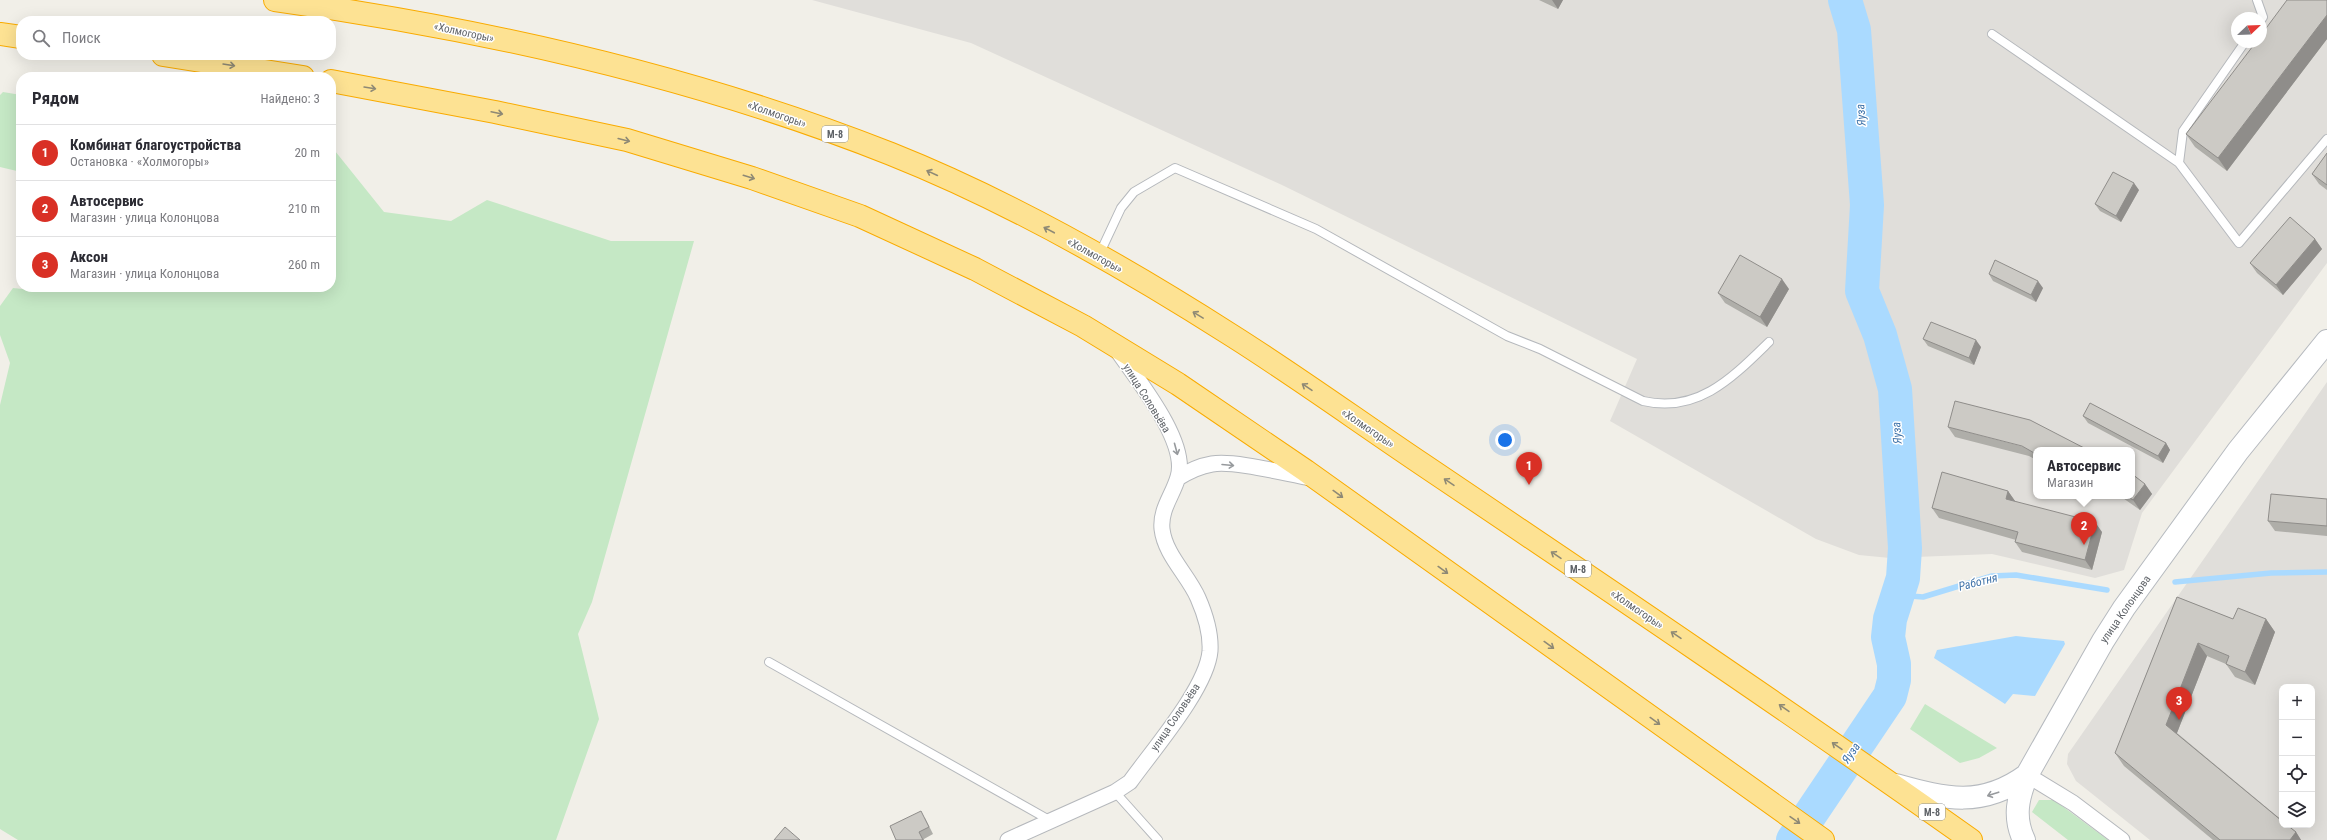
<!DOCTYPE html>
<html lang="ru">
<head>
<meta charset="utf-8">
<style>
	:root { --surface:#fff; --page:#f2f2f3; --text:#2b2b33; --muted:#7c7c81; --line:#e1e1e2; --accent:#d93025 }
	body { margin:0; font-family:"Roboto Condensed",sans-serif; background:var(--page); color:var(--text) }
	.controls { position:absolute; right:12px; bottom:12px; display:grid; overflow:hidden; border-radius:8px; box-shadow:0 4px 16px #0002 }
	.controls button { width:36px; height:36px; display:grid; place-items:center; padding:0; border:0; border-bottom:1px solid var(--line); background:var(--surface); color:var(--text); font:20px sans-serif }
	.compass { position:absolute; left:2231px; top:12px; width:36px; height:36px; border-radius:50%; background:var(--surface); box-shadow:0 4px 16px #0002; rotate:67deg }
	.you { position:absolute; left:1505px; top:440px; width:14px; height:14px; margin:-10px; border:3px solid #fff; border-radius:50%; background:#1a73e8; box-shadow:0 0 0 6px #1a73e833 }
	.badge { display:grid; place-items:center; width:26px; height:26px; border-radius:50%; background:var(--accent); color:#fff; font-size:13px; font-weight:700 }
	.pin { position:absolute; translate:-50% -33px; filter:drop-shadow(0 1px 2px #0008) }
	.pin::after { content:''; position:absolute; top:21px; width:14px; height:12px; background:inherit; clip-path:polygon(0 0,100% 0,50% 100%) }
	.popup { position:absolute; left:2033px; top:447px; width:102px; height:52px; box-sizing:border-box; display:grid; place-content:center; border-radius:8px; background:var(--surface); filter:drop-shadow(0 1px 3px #0005); font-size:13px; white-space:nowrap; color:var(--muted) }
	.popup b { font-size:15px; color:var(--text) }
	.popup::after { content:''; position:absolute; left:50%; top:100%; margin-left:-8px; border:8px solid transparent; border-top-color:var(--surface) }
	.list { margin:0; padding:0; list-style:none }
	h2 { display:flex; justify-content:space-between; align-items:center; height:52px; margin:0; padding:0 16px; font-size:17px }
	h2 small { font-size:13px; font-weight:400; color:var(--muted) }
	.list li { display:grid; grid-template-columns:26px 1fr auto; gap:12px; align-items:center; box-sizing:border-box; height:56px; padding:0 16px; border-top:1px solid var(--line) }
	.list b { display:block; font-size:15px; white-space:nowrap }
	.list p { margin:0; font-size:13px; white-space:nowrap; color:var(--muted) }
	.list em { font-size:13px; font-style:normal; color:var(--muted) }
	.icon { flex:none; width:22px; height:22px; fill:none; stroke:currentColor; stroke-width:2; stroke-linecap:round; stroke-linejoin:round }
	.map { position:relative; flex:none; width:2327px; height:840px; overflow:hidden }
	.search { position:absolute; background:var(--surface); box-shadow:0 4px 16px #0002; left:16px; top:16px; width:320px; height:44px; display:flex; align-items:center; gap:10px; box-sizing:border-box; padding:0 14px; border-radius:16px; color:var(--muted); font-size:15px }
	.panel { position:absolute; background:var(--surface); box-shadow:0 4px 16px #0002; left:16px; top:72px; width:320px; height:220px; border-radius:16px }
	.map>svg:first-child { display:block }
</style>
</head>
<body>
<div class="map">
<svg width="2327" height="840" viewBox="0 0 2327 840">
	<rect width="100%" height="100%" fill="#f1efe8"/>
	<!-- industrial -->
	<path fill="#e0deda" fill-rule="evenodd" d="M 812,0 L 2327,0 L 2327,263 L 2142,513 L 2124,570 L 2095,578 L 1992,554 L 1890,558 L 1859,555 L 1816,539 L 1610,421 L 1637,359 L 1282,185 L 971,43 ZM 2237,18 L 2261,18 L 2261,42 L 2237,42 ZM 2036,450 L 2132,450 L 2132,496 L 2036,496 Z
		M 2327,382 L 2327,840 L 2150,840 L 2076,781 L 2067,764 L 2068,754 ZM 2282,687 L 2312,687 L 2312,825 L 2282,825 Z"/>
	<!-- green -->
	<path fill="#c5e8c5" d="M 3,92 L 21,95 L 21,172 L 0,167 L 0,95 Z
		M 331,146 L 384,212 L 451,221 L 487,200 L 611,241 L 694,241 L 592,602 L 578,634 L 599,719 L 556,840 L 18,840 L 0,829 L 0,405 L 10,363 L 0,335 L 0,306 L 13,288 L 32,290 L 34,287 L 331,287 Z
		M 1925,704 L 1997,748 L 1979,758 L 1960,763 L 1910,729 Z
		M 2039,800 L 2054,800 L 2108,840 L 2068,840 L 2032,812 Z"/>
	<!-- water -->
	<path fill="#aadaff" d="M 2016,636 L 2064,641 L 2065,644 L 2035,696 L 2013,694 L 2005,704 L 1934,658 L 1937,650 Z"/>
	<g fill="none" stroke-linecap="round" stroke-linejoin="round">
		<!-- stream -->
		<path stroke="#aadaff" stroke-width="5.5" d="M 2175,582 L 2271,573 L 2327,572
			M 1898,595 L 1923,597 L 1992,576 L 2016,575 L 2107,590"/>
		<!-- river -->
		<path stroke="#aadaff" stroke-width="34" d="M 1793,840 L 1890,696 L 1894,680 L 1894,664 L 1888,637 L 1890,619 L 1903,578 L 1905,548 L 1895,389 L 1880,335 L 1862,291 L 1867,205 L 1854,30 L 1845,0"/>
		<defs>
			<path id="lane" d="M 2257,0 L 2263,17 L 2261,20
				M 1992,34 L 2179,163
				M 2245,42 L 2183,131 L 2179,163 L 2239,243 L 2327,139
				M 1099,255 L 1121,208 L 1134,192 L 1175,168 L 1316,229 L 1507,336 L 1540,349 L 1643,401 C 1698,414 1733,377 1769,342
				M 769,662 L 1051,821
				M 1115,792 L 1158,840"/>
			<path id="street" d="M 1178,478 C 1189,471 1200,466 1212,464 C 1234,460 1287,474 1311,478
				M 2027,775 L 2073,803 L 2122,840
				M 1008,840 L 1115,792 L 1130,782 C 1152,751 1207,688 1210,651 C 1211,634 1205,614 1198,598 C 1188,575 1165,555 1162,529 C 1160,509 1173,495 1178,477 C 1189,442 1136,378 1117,350"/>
			<path id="secondary" d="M 1896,785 C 1946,799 1982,808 2027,775 L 2103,641 L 2124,608 L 2238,451 L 2327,341
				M 2024,840 C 2013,817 2018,797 2027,775"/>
			<path id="highway" d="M 275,0 C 485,29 694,76 891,154 C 1009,201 1123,266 1231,335 C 1296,376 1358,421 1422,464 C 1606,588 1790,712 1971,840
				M 0,34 L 21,37
				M 163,55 L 303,77
				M 331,81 L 495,112 L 627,140 L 752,178 L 860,216 L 975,269 L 1083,326 L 1178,384 L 1306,471 L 1823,840"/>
		</defs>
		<!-- lane casing -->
		<use href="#lane" stroke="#b5b8bc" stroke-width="10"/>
		<!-- street casing -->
		<use href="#street" stroke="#b5b8bc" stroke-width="17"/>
		<!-- secondary casing -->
		<use href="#secondary" stroke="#b6babf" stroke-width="24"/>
		<!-- highway casing -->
		<use href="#highway" stroke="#f9ab00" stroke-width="24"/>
		<!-- lane -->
		<use href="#lane" stroke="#fff" stroke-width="8"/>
		<!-- street -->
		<use href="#street" stroke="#fff" stroke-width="15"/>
		<!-- secondary -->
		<use href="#secondary" stroke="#fff" stroke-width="22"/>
		<!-- highway -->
		<use href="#highway" stroke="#fde293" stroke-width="22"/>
	</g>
	<!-- wall -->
	<path fill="#afaea9" d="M 1539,0 L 1563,0 L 1558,9 Z
		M 2327,0 L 2327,39 L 2227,171 L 2195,147 L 2186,134 Z
		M 2327,153 L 2327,190 L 2319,184 L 2312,174 Z
		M 2139,190 L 2121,222 L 2100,211 L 2095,204 Z
		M 2315,239 L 2322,249 L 2283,295 L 2257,273 L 2250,263 Z
		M 1989,274 L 2043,288 L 2036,302 L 1993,281 Z
		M 1789,289 L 1767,327 L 1725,303 L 1718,293 Z
		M 1923,339 L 1981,347 L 1974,365 L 1928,346 Z
		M 2083,416 L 2166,443 L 2170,450 L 2163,463 L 2088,423 Z
		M 1948,427 L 2036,450 L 2036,460 L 2029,456 L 1955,437 Z
		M 2145,484 L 2152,494 L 2140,510 L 2120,496 L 2132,496 Z
		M 2008,491 L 2015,501 L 2102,532 L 2092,570 L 2022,552 L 2015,542 L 2016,540 L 1939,518 L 1932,508 Z
		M 2327,499 L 2327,536 L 2275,531 L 2268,521 Z
		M 2177,597 L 2233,619 L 2266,619 L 2275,632 L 2255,685 L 2235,677 L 2226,664 L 2207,656 L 2177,733 L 2296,832 L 2301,840 L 2213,840 L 2124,766 L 2115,753 Z
		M 925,818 L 933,834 L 924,839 L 924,840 L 896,840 Z"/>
	<!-- shaded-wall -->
	<path fill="#8f8d8a" d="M 1552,0 L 1563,0 L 1558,9 Z
		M 2327,15 L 2327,39 L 2227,171 L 2218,158 Z
		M 2134,183 L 2139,190 L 2121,222 L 2116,216 Z
		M 2315,239 L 2322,249 L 2283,295 L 2276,285 Z
		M 1782,279 L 1789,289 L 1767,327 L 1760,317 Z
		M 2038,281 L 2043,288 L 2036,302 L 2031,295 Z
		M 1976,340 L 1981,347 L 1974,365 L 1969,358 Z
		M 2166,443 L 2170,450 L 2163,463 L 2158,456 Z
		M 2145,484 L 2152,494 L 2140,510 L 2133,500 Z
		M 2008,491 L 2015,501 L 2013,509 L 2006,499 Z
		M 2095,522 L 2102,532 L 2092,570 L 2085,560 Z
		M 2266,619 L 2275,632 L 2255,685 L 2245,672 Z
		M 2198,643 L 2207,656 L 2175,738 L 2166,725 Z
		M 2296,832 L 2301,840 L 2290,840 Z"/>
	<!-- building -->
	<path fill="#cccac5" stroke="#8f8d8a" d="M 2287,0 L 2327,0 L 2327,15 L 2218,158 L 2186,134 L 2256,42 L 2261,42 L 2261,35 Z
		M 2327,153 L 2327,185 L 2312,174 Z
		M 2113,172 L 2134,183 L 2116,216 L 2095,204 Z
		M 2290,217 L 2315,239 L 2276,285 L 2250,263 Z
		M 1740,255 L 1782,279 L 1760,317 L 1718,293 Z
		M 1995,260 L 2038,281 L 2031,295 L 1989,274 Z
		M 1931,322 L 1976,340 L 1969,358 L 1923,339 Z
		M 1955,401 L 2030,420 L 2088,450 L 2036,450 L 2036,454 L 2022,446 L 1948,427 Z
		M 2090,403 L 2166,443 L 2158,456 L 2083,416 Z
		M 1942,472 L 2008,491 L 2006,499 L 2095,522 L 2085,560 L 2015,542 L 2018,532 L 1932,508 Z
		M 2132,474 L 2145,484 L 2133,500 L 2127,496 L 2132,496 Z
		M 2271,494 L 2327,499 L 2327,526 L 2268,521 Z
		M 2177,597 L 2233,619 L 2238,608 L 2266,619 L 2245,672 L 2226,664 L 2229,656 L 2198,643 L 2166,725 L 2282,821 L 2282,825 L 2287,825 L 2296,832 L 2290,840 L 2220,840 L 2115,753 Z
		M 921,811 L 929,827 L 919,832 L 923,840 L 896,840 L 890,826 Z
		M 785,827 L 800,840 L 774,840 Z"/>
	<!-- one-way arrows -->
	<defs><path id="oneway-shaft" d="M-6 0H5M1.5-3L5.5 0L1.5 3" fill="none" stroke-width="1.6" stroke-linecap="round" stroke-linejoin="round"/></defs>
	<g stroke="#8e8975">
		<use href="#oneway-shaft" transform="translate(229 65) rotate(9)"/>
		<use href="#oneway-shaft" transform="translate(370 88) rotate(9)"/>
		<use href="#oneway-shaft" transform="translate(497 113) rotate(12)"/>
		<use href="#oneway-shaft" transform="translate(624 140) rotate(14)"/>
		<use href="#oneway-shaft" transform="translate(932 173) rotate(-155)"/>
		<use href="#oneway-shaft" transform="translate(749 177) rotate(17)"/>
		<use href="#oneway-shaft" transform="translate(1049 230) rotate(-152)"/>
		<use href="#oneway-shaft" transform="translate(1198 315) rotate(-149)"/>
		<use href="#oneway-shaft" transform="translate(1307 387) rotate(-146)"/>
		<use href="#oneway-shaft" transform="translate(1449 482) rotate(-146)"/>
		<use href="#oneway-shaft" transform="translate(1338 494) rotate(36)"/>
		<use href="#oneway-shaft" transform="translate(1556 555) rotate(-146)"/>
		<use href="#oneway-shaft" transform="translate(1443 570) rotate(36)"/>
		<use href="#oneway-shaft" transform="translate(1676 635) rotate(-146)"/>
		<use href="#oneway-shaft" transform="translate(1549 645) rotate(36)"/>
		<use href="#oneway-shaft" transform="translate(1784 708) rotate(-145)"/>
		<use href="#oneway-shaft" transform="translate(1655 721) rotate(36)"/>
		<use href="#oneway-shaft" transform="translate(1837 746) rotate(-145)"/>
		<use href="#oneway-shaft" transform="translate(1795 820) rotate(35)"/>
	</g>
	<g stroke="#979a9d">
		<use href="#oneway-shaft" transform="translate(1176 449) rotate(75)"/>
		<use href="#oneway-shaft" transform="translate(1228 465) rotate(5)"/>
		<use href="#oneway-shaft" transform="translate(1993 794) rotate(162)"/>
	</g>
	<g text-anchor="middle" stroke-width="3" stroke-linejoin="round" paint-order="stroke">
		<!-- shield labels -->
		<g fill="#fff" stroke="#8f9295" stroke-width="1">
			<rect x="822" y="126" width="26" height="16" rx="3"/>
			<rect x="1565" y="561" width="26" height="16" rx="3"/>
			<rect x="1919" y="804" width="26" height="16" rx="3"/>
		</g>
		<g font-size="10" font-weight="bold" fill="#5f6368">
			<text x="835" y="138">М-8</text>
			<text x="1578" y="573">М-8</text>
			<text x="1932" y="816">М-8</text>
		</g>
		<!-- street labels -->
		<g font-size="11" fill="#5f6368" stroke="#fff">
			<text transform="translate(464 32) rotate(12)" y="4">«Холмогоры»</text>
			<text transform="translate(777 114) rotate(19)" y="4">«Холмогоры»</text>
			<text transform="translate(1095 255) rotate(29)" y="4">«Холмогоры»</text>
			<text transform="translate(1147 398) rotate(58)" y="4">улица Соловьёва</text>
			<text transform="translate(1368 428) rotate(34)" y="4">«Холмогоры»</text>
			<text transform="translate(1637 609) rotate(34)" y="4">«Холмогоры»</text>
			<text transform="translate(2125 609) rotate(-55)" y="4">улица Колонцова</text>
			<text transform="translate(1175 717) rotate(-56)" y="4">улица Соловьёва</text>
		</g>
		<!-- water labels -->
		<g font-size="12" font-style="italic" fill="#4174aa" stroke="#fff">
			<text transform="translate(1861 115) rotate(-94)" y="4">Яуза</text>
			<text transform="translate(1897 433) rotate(-94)" y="4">Яуза</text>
			<text transform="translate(1978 582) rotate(-14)" y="4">Работня</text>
			<text transform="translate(1851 753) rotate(-56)" y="4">Яуза</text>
		</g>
	</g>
</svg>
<div class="controls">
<button>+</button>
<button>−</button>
<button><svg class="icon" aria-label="locate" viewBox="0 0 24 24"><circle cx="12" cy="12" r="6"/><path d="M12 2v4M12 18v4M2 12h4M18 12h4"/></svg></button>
<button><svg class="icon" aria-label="layers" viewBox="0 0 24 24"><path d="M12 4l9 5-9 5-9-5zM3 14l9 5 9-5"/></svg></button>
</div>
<svg class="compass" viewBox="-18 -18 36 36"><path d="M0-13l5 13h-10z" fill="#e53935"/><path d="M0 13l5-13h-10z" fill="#7c7c81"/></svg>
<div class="you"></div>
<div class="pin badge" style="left:1529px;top:485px">1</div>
<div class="pin badge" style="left:2084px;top:545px">2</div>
<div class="popup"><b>Автосервис</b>Магазин</div>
<div class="pin badge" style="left:2179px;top:720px">3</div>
<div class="search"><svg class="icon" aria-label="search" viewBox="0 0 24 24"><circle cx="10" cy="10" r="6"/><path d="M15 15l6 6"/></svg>Поиск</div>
<section class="panel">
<h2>Рядом<small>Найдено: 3</small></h2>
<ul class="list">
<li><span class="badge">1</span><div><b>Комбинат благоустройства</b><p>Остановка · «Холмогоры»</p></div><em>20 m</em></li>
<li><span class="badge">2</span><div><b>Автосервис</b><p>Магазин · улица Колонцова</p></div><em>210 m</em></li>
<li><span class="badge">3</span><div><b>Аксон</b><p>Магазин · улица Колонцова</p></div><em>260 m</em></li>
</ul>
</section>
</div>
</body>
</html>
